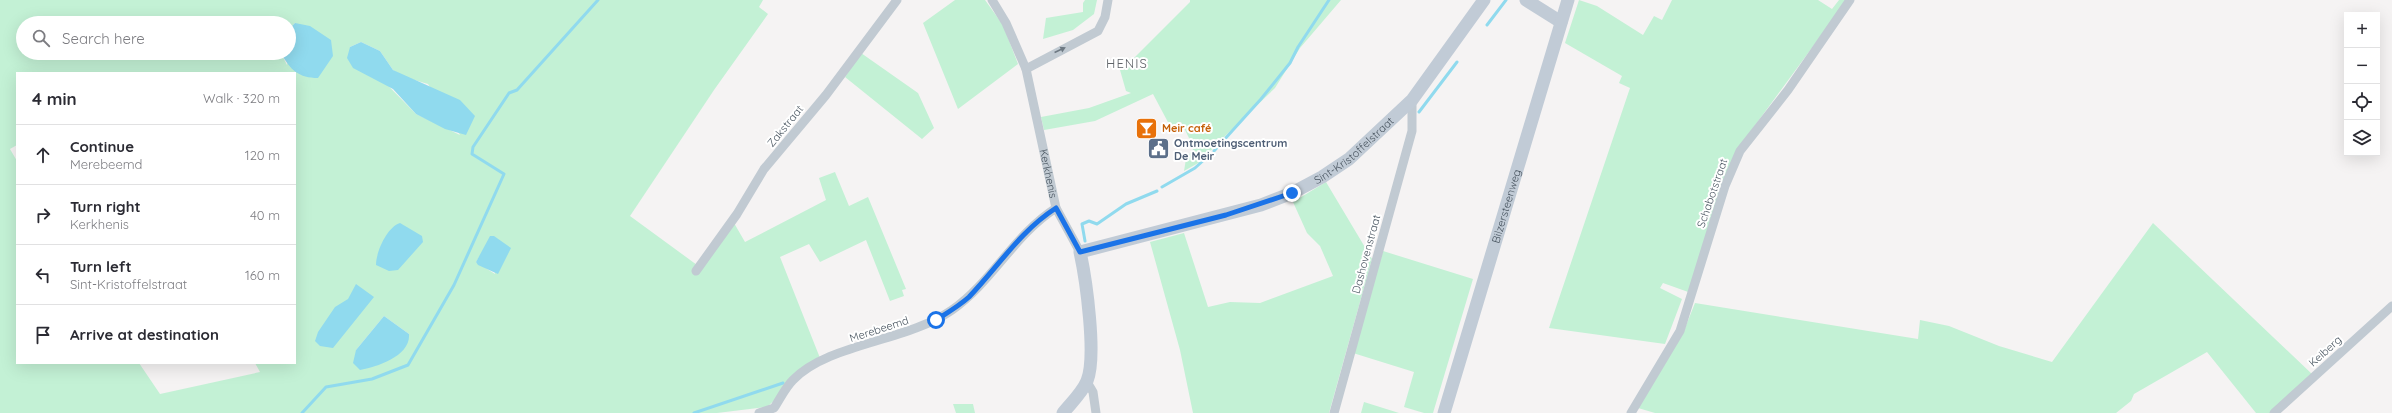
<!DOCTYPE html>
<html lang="en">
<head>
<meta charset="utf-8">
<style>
	:root { --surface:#fff; --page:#f7f7f7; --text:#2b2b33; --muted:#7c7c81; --line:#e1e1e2 }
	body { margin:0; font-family:Quicksand,sans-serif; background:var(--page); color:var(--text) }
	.controls { position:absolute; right:12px; top:12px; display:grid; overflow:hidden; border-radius:0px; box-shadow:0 4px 16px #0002 }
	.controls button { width:36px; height:36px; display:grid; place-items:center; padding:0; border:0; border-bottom:1px solid var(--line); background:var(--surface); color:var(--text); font:20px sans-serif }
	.stop { position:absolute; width:12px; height:12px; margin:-9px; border:3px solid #1a73e8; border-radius:50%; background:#fff }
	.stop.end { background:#1a73e8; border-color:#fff; box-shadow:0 1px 4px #0008 }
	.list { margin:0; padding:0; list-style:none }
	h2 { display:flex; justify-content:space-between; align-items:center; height:52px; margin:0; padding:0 16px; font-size:17px }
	h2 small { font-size:13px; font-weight:400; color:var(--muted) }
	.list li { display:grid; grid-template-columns:26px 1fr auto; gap:12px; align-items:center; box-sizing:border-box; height:60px; padding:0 16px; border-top:1px solid var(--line) }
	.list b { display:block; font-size:15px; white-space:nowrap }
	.list p { margin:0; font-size:13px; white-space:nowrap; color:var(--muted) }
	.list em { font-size:13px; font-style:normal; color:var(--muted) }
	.icon { flex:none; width:22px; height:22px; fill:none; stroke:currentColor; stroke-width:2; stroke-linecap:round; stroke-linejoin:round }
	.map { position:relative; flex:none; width:2392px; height:413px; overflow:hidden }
	.search { position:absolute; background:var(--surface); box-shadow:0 4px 16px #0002; left:16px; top:16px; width:280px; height:44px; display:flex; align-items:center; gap:10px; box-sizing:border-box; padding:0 14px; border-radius:22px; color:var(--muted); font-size:15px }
	.panel { position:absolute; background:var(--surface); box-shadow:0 4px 16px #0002; left:16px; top:72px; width:280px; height:292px; border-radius:0px }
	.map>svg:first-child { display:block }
</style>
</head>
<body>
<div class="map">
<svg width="2392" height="413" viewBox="0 0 2392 413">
	<rect width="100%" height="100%" fill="#f5f3f3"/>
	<!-- green -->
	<path fill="#c3f1d5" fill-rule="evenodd" d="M 0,0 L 763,0 L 759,7 L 768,14 L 714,90 L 630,216 L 697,265 L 734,223 L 745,242 L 826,200 L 819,178 L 835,172 L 849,206 L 868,197 L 906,289 L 902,290 L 904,296 L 890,301 L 866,240 L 820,262 L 809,244 L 780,257 L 820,358 L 767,407 L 717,413 L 0,413 ZM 23,23 L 289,23 L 289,29 L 295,23 L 287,65 L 281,53 L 23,53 ZM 361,42 L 380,51 L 393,70 L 404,77 L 428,84 L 460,135 L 416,114 L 350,47 ZM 17,73 L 295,73 L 295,363 L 255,363 L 260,372 L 160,394 L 139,363 L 17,363 L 17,161 L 10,149 L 17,145 ZM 490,240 L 495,274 L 476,262 ZM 384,316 L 409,334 L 356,350 Z
		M 955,0 L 985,0 L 1003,25 L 1018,64 L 958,109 L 923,23 Z
		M 1085,0 L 1097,0 L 1094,14 L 1073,30 L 1043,39 L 1046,18 L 1083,12 L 1083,3 Z
		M 1190,0 L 1341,0 L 1300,48 L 1275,88 L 1224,137 L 1218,146 L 1206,153 L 1200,162 L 1184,171 L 1186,159 L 1194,148 L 1181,122 L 1170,126 L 1153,94 L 1095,121 L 1044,130 L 1041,117 L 1089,108 L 1131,93 L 1126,91 L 1118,63 L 1134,58 L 1190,2 Z
		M 1579,0 L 1597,6 L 1643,35 L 1654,16 L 1662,20 L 1672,0 L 1818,0 L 1832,9 L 1839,0 L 1847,0 L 1745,139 L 1691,293 L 1663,283 L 1660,288 L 1682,299 L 1665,344 L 1549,328 L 1630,88 L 1619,83 L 1622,76 L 1565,43 Z
		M 861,53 L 918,93 L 934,128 L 922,139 L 845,77 Z
		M 1326,182 L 1372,259 L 1329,413 L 1193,413 L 1180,350 L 1150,242 L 1184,233 L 1208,307 L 1230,302 L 1260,303 L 1333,276 L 1320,246 L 1307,233 L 1293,202 Z
		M 2153,223 L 2313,375 L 2270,413 L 2256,413 L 2207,352 L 2134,394 L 2131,401 L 2116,413 L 1655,413 L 1638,408 L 1683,333 L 1695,303 L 1918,339 L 1920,320 L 1949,326 L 1999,346 L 2052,362 Z
		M 1383,251 L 1473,279 L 1433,413 L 1424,413 L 1404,407 L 1414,372 L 1353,353 Z
		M 1364,402 L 1399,413 L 1361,413 Z
		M 953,404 L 973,404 L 975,413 L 956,413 Z"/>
	<!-- water -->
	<path fill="#90daee" d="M 295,23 L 310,26 L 331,40 L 333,56 L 318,78 C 299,78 290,70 281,53 L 289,53 L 289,29 Z
		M 361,42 L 380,51 L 393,70 L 460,100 L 475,116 L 466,135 L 445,129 L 416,114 L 393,89 L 353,68 L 347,58 L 350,47 Z
		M 400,223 L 422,236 L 423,242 L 398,270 L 389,271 L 376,265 C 376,252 387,227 400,223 Z
		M 490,236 L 494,236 L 511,248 L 498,274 L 478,265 L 476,262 Z
		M 356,284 L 374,297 L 333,348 L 320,346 L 315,341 L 318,332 L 335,307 L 348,299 Z
		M 384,316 L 409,334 C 411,356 377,367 360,370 L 353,363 L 356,350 Z"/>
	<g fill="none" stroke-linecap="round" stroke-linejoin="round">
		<!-- stream -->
		<path stroke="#90daee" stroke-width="3" d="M 1487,25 L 1506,0
			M 1419,112 L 1457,62
			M 1214,151 L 1261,99 L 1290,63 L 1298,47 L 1329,0
			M 1162,187 L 1195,168 L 1206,158
			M 1085,241 L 1082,224 L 1089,221 L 1097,224 L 1126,204 L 1157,191
			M 302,413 L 326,387 L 372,379 L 408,365 L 454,285 L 504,174 L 472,154 L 473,147 L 509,93 L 517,90 L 598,0
			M 694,413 L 783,383"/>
		<!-- street -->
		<g stroke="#c1cad2" stroke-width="9">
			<path id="s1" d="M 992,0 L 1006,23 L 1026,69 L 1056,208 L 1080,252"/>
			<path d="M 1026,69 L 1098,31 L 1105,17 L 1108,0"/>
			<path d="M 696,271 L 737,214 L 764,169 L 826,95 L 897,0"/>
			<path d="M 1087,382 L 1093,392 L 1096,413"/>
			<path d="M 759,413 L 774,408 C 780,399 785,388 793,380 C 829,343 906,342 952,310 C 992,282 1014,235 1056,208"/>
			<path d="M 1334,413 L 1412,131 L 1412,100"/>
			<path d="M 1631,413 L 1680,331 L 1725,186 L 1740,151 L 1788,90 L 1850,0"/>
			<path d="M 2274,413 L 2392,306"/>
		</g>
		<!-- secondary -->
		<g stroke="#c1cbd6" stroke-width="13">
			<path d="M 1526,0 L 1561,22"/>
			<path id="s2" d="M 1063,413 C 1071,403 1082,393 1087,381 C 1097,357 1086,279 1080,252 L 1261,205 L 1292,193 L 1322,177 L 1349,159 L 1412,100 L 1484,0"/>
			<path id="s3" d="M 1444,413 L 1568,0"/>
		</g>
	</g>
	<!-- one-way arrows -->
	<defs><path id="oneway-solid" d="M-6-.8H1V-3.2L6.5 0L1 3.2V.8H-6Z"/></defs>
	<use fill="#6e7983" href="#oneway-solid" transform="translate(1060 50) rotate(-25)"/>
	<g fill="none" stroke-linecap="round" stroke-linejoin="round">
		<!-- route -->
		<path stroke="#1a73e8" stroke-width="5" d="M 936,320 C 947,313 959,306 969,297 C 998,267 1020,231 1056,208 L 1080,252 L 1226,215 L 1292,193"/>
	</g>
	<!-- icons -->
	<defs>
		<symbol id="bar-square" viewBox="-11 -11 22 22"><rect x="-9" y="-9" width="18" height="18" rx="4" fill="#e8710a" stroke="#fff"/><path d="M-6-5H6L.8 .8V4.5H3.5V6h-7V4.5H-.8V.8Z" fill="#fff"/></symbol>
		<symbol id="civic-square" viewBox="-11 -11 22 22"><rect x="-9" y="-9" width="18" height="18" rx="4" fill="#5c6f8a" stroke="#fff"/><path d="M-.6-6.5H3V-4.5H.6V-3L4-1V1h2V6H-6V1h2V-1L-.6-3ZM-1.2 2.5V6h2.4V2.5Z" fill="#fff"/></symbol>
	</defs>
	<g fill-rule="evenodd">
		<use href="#bar-square" x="1134" y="116" width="25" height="25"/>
		<use href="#civic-square" x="1146" y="136" width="25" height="25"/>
	</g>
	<g text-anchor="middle" stroke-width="4" stroke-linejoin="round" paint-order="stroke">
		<!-- street labels -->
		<g font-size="11" fill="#4a5661" stroke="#fff">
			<text transform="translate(785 126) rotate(-51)" y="4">Zakstraat</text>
			<text dy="4" stroke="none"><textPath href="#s2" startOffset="466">Sint-Kristoffelstraat</textPath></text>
			<text dy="4" stroke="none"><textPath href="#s1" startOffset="184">Kerkhenis</textPath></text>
			<text transform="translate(1712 193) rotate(-71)" y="4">Schabotstraat</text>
			<text dy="4" stroke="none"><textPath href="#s3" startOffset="216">Bilzersteenweg</textPath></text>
			<text transform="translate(1366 254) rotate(-75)" y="4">Dashovenstraat</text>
			<text transform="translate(879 329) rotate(-18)" y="4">Merebeemd</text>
			<text transform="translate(2325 351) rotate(-42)" y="4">Keiberg</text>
		</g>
		<!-- food labels -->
		<g font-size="11" font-weight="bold" fill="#c56008" stroke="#fff" text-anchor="start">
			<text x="1162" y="132">Meir café</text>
		</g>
		<!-- service labels -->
		<g font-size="11" font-weight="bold" fill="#4e5e75" stroke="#fff" text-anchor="start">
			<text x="1174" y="147">Ontmoetingscentrum<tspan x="1174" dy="13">De Meir</tspan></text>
		</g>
		<!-- quarter labels -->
		<g font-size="13" letter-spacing="1" fill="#5f6368" stroke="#fff">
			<text x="1127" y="68">HENIS</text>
		</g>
	</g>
</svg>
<div class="controls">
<button>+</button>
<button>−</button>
<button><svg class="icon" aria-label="locate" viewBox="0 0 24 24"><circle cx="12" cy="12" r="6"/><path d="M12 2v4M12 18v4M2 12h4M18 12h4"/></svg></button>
<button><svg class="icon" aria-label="layers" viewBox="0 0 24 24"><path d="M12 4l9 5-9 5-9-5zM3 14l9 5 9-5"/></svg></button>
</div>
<div class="stop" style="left:936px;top:320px"></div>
<div class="stop end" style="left:1292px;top:193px"></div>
<div class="search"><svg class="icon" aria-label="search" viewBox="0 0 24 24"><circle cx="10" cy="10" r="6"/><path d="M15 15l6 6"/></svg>Search here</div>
<section class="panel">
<h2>4 min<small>Walk · 320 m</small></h2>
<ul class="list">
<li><svg class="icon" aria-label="ahead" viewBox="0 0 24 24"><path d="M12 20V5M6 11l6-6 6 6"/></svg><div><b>Continue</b><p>Merebeemd</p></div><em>120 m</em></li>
<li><svg class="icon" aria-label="right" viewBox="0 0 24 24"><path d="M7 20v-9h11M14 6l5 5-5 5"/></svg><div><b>Turn right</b><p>Kerkhenis</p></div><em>40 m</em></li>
<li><svg class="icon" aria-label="left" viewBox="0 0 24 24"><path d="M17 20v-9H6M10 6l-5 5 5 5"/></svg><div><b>Turn left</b><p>Sint-Kristoffelstraat</p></div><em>160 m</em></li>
<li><svg class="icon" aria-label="arrive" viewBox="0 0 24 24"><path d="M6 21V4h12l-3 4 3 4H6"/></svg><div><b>Arrive at destination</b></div></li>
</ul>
</section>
</div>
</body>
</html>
